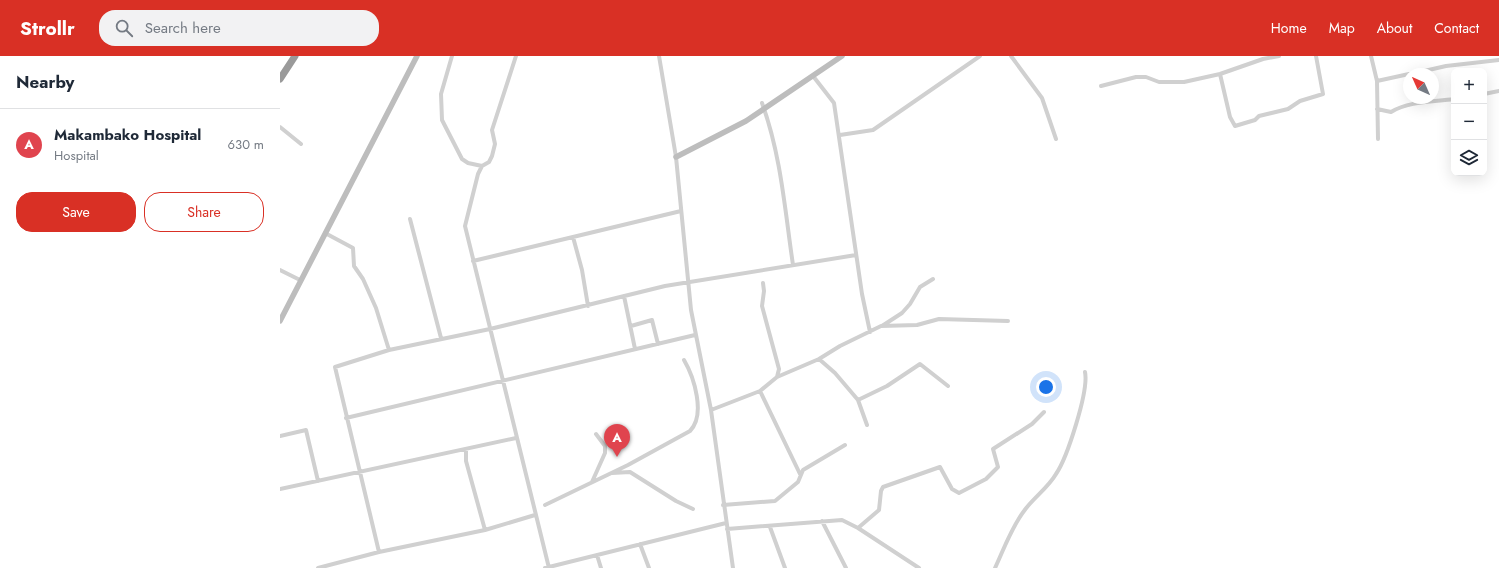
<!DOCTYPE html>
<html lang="en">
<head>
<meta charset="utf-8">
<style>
	:root { --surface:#fff; --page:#f2f2f3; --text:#1f2937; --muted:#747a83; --line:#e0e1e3; --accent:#d93025 }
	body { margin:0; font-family:Jost,sans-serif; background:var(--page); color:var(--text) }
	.controls { position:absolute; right:12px; top:12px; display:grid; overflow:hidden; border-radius:8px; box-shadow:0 4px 16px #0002 }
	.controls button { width:36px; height:36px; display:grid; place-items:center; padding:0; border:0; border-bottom:1px solid var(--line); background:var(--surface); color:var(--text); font:20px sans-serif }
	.compass { position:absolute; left:1123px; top:12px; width:36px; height:36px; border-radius:50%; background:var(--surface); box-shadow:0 4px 16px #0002; rotate:315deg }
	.you { position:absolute; left:766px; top:331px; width:14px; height:14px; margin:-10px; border:3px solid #fff; border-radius:50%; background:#1a73e8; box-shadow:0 0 0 6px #1a73e833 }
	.badge { display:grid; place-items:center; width:26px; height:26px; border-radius:50%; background:var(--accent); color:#fff; font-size:13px; font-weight:700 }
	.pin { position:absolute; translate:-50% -33px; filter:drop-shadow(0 1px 2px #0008) }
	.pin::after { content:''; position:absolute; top:21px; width:14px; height:12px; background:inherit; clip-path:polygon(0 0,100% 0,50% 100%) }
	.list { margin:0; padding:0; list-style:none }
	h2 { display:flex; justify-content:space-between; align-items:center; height:52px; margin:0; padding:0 16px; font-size:17px }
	h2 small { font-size:13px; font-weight:400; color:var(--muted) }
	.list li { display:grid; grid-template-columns:26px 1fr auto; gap:12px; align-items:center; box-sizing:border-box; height:72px; padding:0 16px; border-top:1px solid var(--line) }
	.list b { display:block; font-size:15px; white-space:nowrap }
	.list p { margin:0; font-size:13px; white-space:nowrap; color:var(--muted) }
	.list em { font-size:13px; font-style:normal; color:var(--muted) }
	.actions { display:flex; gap:8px; padding:12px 16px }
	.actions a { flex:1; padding:9px 0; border:1px solid var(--accent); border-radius:16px; text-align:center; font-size:14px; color:var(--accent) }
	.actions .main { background:var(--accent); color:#fff }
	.icon { flex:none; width:22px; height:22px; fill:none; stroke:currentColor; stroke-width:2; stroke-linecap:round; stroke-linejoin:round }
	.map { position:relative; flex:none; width:1219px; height:512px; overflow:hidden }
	header { display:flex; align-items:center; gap:24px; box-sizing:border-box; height:56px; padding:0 20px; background:var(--accent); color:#fff }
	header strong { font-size:19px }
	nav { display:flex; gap:22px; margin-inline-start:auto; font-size:14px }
	.search { width:280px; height:36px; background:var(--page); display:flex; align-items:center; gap:10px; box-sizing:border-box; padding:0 14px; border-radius:16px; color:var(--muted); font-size:15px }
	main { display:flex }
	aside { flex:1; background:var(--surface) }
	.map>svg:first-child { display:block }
</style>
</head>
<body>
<header>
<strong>Strollr</strong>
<div class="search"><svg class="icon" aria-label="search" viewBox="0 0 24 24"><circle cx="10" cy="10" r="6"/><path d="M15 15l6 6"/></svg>Search here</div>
<nav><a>Home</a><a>Map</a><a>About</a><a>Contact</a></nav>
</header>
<main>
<aside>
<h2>Nearby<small></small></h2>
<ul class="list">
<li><span class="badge" style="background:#e0444e">A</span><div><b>Makambako Hospital</b><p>Hospital</p></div><em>630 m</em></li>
</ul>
<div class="actions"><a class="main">Save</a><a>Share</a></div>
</aside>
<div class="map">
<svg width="1219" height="512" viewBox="0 0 1219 512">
	<rect width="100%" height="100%" fill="#fff"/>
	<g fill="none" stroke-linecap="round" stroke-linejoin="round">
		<!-- street -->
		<path stroke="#d0d0d0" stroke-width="4" d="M 172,0 L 161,38 L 162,64 L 182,103 L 188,107 L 202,110
			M 236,0 L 212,74 L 215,88 L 212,100 L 209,106 L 202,110 L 198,118 L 185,170 L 269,512
			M 379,0 L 396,101 L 411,254 L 431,354 L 453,512
			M 731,0 L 762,42 L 776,83
			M 1091,0 L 1097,25 L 1098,83
			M 940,18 L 950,61 L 955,70 L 975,64 L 979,60 L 1008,53 L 1020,45 L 1043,38 L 1036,0
			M 1131,18 L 1166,10 L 1219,4
			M 533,20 L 554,47 L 582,238 L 590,276
			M 1097,25 L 1129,18
			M 821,30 L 856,21 L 866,21 L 879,26 L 904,26 L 940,18 L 983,3 L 999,0
			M 1204,38 L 1219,35
			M 482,47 C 501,99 505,155 513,209
			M 1097,53 L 1111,56 C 1129,45 1154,46 1174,43
			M 0,71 L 21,88
			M 560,79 L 593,74 L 700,0
			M 130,163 L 161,282
			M 45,177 L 73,192 L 74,210 L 83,223 L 96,252 L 109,294
			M 293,181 L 302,214 L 308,250
			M 193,205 L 401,155
			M 0,214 L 20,224
			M 483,227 L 484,235 L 482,250 L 499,313 L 497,321
			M 344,240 L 355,293
			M 351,270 L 372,264 L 378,288
			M 602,270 L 622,257 L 630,248 L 640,231 L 653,223
			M 539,303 L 555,317 L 578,344 L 587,369
			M 480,335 L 520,418
			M 578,344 L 607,330 L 640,308 L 668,330
			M 431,354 L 480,335 L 497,321 L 539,303 L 560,290 L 601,270 L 637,269 L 659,263 L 728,265
			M 66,362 L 415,279
			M 0,380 L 26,374 L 38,425
			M 186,393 L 186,405 L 205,474
			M 332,417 L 350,416 L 396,445 L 413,453
			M 312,426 L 325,397 L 325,390 L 316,378
			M 0,433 L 236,382
			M 265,449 L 348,409 L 410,375 C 426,359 414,321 404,304
			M 443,449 L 495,445 L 518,426 L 523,414 L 565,389
			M 542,465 L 566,512
			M 490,471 L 505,512
			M 578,472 L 599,454 L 601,435 L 603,431 L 660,411 L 672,433 L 679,437 L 706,423 L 718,411 L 713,393 L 752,368 L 764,356
			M 447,473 L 562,464 L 578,472 L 639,512
			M 360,488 L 369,512
			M 99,496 L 55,311 L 109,294 L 210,273 L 385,230 L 576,199
			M 317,499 L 321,512
			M 38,512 L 99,496 L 205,474 L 255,459
			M 265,512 L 446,467
			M 715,512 C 724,493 731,472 744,455 C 753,442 768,432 776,418 C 787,402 809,335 805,316"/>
		<!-- secondary -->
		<path stroke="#bdbdbd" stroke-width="5.5" d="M 396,101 L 466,65 L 562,0
			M 0,265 L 137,0"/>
		<!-- highway -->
		<path stroke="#9a9a9a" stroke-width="7" d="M 0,23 L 15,0"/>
	</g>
</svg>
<div class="controls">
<button>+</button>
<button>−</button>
<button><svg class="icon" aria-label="layers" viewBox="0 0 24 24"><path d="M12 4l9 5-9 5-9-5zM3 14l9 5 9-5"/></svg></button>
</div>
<svg class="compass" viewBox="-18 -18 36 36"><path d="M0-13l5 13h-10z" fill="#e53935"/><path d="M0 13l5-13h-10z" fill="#747a83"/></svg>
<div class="you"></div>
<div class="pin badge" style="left:337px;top:401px;background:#e0444e">A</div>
</div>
</main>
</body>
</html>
